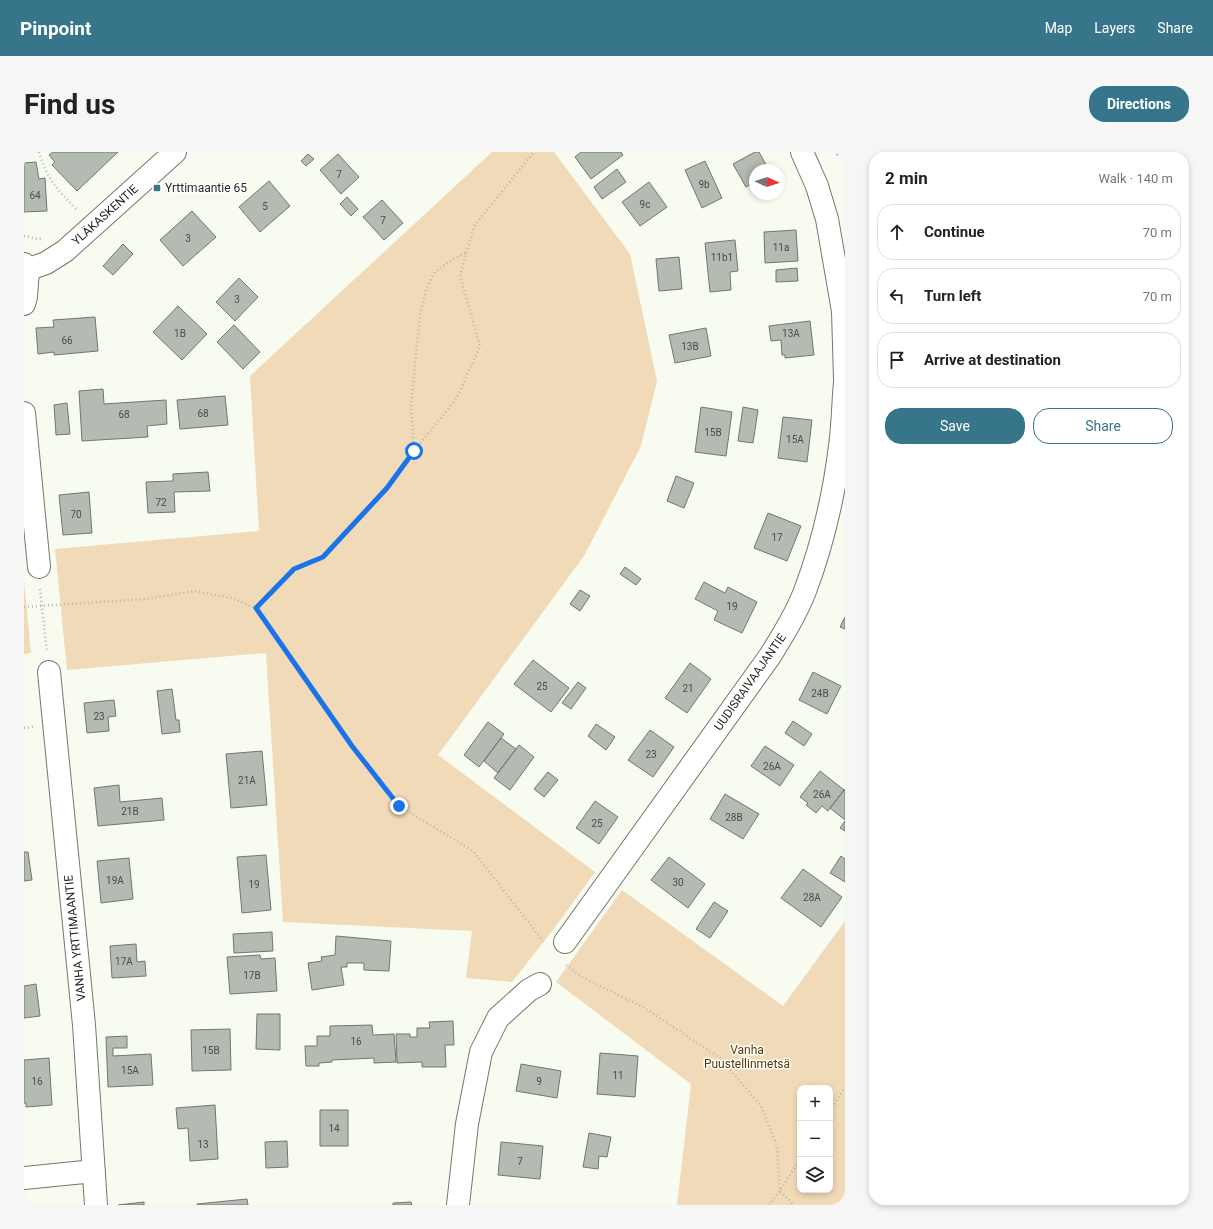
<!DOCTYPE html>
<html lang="en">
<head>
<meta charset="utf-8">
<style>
	:root { --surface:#fff; --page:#f6f6f6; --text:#222; --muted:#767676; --line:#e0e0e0; --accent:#37758b }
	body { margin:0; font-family:Roboto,sans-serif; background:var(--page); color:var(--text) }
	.controls { position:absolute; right:12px; bottom:12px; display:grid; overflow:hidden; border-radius:8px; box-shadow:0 2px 6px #0003 }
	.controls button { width:36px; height:36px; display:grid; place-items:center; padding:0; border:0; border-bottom:1px solid var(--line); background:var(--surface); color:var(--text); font:20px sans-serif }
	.compass { position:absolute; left:725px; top:12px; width:36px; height:36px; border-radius:50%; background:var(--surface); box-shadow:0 2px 6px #0003; rotate:93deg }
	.stop { position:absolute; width:12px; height:12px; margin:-9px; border:3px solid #1a73e8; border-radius:50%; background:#fff }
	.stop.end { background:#1a73e8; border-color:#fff; box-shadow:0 1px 4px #0008 }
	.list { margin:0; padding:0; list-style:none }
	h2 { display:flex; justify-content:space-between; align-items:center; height:52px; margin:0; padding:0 16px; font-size:17px }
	h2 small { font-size:13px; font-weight:400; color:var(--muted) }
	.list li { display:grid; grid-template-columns:26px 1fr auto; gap:12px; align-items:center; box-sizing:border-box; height:56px; margin:0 8px 8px; padding:0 8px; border:1px solid var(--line); border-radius:16px }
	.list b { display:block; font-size:15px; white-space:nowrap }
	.list em { font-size:13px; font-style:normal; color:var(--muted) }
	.actions { display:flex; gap:8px; padding:12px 16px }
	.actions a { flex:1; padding:9px 0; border:1px solid var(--accent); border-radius:16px; text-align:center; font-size:14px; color:var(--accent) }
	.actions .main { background:var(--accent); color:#fff }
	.icon { flex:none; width:22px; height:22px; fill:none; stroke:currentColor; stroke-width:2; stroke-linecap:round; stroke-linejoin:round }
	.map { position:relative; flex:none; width:821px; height:1053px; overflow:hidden; border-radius:16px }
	header { display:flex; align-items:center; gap:24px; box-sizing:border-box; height:56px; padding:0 20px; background:var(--accent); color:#fff }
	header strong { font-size:19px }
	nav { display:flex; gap:22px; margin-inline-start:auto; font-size:14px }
	.intro { display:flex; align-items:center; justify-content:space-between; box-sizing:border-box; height:96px; padding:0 24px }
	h1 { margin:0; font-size:28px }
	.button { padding:10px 18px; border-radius:16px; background:var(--accent); color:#fff; font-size:14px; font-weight:700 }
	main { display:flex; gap:24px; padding:0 24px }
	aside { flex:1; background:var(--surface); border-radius:16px; box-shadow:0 2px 6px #0003 }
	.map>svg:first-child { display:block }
</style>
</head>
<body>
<header>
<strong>Pinpoint</strong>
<nav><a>Map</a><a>Layers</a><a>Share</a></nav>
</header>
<div class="intro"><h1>Find us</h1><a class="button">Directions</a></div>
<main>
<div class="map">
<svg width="821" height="1053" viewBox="0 0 821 1053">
	<rect width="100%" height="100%" fill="#f8fbf0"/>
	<!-- green -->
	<path fill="#f0dab8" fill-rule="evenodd" d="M 468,0 L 530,0 L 606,102 L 633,229 L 617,294 L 560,404 L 414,603 L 571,720 L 532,774 L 488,830 L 442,826 L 448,779 L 259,770 L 242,501 L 43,518 L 31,397 L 235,379 L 226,224 Z
		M 0,429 L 7,501 L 0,502 Z
		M 598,738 L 759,854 L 821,769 L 821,1053 L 653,1053 L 667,932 L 532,830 ZM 776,936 L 806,936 L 806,1038 L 776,1038 Z"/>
	<!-- building -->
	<path fill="#b4bbb2" stroke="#71776f" d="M 29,0 L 94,0 L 53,39 L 28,13 L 31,10 L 25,3 Z
		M 557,0 L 597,0 L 599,3 L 567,27 L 551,5 Z
		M 731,0 L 735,0 L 745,18 L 731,18 L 731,30 L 722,35 L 709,12 Z
		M 812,0 L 821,0 L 821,1 L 813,3 Z
		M 284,2 L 290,7 L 282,14 L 277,9 Z
		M 314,2 L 335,25 L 317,42 L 296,18 Z
		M 681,9 L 698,46 L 678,56 L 661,18 Z
		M 12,10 L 15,27 L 21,26 L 23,59 L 0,60 L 0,11 Z
		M 593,17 L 602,30 L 578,47 L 570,35 Z
		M 245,29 L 266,54 L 236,80 L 215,55 Z
		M 625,30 L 643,55 L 616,74 L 598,50 Z
		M 323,45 L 334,57 L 327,64 L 316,52 Z
		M 358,48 L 379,71 L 360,88 L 339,65 Z
		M 168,59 L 192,85 L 159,114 L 136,88 Z
		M 772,78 L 774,109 L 741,111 L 740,80 Z
		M 711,88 L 714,119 L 706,120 L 707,138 L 686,140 L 681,91 Z
		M 99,92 L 109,102 L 89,123 L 79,114 Z
		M 655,105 L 658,137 L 635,139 L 632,107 Z
		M 773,116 L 774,129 L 752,130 L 752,118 Z
		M 215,126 L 234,145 L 211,169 L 192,150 Z
		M 154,154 L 183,182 L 158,208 L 129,180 Z
		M 71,165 L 74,199 L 30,203 L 30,200 L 14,202 L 12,176 L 30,175 L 29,168 Z
		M 786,169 L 790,203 L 761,206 L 761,203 L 758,203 L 757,188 L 747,189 L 745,174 Z
		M 210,173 L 236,200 L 219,217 L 193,190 Z
		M 682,176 L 687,204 L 651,211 L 645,183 Z
		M 79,237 L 80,252 L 142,248 L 143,272 L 123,274 L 124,285 L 58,289 L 55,239 Z
		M 201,244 L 204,273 L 156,277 L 153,248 Z
		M 43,251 L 46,282 L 32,283 L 30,253 Z
		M 677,255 L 708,260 L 702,304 L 671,300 Z
		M 719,255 L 734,258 L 729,291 L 714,289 Z
		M 759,265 L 788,268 L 783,310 L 754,306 Z
		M 184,320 L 186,339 L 150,340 L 151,360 L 124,361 L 122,330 L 149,329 L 149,322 Z
		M 652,324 L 670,331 L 660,356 L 643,349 Z
		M 65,340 L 68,381 L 39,383 L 35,343 Z
		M 744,361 L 777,374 L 763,409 L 730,396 Z
		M 601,415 L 617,427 L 612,433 L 596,422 Z
		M 680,430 L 701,441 L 704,435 L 733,450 L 718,481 L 690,468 L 694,459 L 671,447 Z
		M 556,438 L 566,444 L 556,459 L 546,452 Z
		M 821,465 L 821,477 L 816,475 Z
		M 509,508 L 545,536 L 527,560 L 490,532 Z
		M 666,511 L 687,527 L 663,561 L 641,546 Z
		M 789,520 L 817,534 L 803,562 L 775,548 Z
		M 554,530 L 562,536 L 547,557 L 538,551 Z
		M 148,537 L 152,568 L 155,568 L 156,580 L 138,582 L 133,539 Z
		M 90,548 L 92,564 L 84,565 L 85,579 L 63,581 L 60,551 Z
		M 769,569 L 788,582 L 780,594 L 761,581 Z
		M 464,570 L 480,582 L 455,615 L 440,603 Z
		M 572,572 L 591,585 L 582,598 L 564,584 Z
		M 626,578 L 650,595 L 629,625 L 604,608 Z
		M 477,586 L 492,597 L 474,621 L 460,609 Z
		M 495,593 L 510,605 L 486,638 L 470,626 Z
		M 741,594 L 770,613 L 756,634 L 727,614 Z
		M 238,599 L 243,653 L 207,656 L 202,602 Z
		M 796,619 L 820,638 L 804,659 L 798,654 L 792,661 L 782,653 L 784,651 L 776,645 Z
		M 524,620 L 534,628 L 520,645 L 510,637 Z
		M 95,633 L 96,650 L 138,646 L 140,668 L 74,674 L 70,636 Z
		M 821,637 L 821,668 L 806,656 Z
		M 701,642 L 735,662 L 719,687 L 686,667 Z
		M 571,649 L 594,665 L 575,692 L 552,676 Z
		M 821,669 L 821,679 L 816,676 Z
		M 0,700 L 4,700 L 8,728 L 0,729 Z
		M 242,703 L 247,758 L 218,761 L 213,705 Z
		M 817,704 L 821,707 L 821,730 L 806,721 Z
		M 645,705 L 681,732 L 664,756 L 627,728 Z
		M 105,706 L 109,747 L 77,751 L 73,709 Z
		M 779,717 L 818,745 L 797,775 L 757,746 Z
		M 690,750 L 704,759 L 686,786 L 672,777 Z
		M 248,780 L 249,799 L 210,801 L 209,782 Z
		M 312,784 L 367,789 L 365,819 L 340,818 L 340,811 L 323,811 L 323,815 L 317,815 L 320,833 L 288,838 L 284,811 L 298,809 L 297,805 L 311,803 Z
		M 112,792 L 113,810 L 121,809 L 122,824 L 88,826 L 86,794 Z
		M 236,803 L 237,807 L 251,806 L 253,839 L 206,842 L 203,805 Z
		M 12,832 L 16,864 L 0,866 L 0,834 Z
		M 233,862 L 256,862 L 256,898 L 232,897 Z
		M 429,869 L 430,893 L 421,893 L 422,915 L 398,915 L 398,910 L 373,911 L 372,882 L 386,882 L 386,885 L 393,885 L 393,876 L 406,876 L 405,870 Z
		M 348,873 L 349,883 L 370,882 L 372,910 L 350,911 L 350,906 L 308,908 L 308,910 L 295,911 L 295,914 L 282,914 L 281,894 L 293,894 L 293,884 L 306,884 L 306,874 Z
		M 206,877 L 207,918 L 168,919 L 167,878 Z
		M 103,884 L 103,896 L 89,896 L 89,904 L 127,902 L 129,933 L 84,935 L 82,885 Z
		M 576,901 L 614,904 L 611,945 L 573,942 Z
		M 25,906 L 28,953 L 2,955 L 2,951 L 0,951 L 0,908 Z
		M 497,912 L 537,919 L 533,946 L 492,939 Z
		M 191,953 L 194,1007 L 166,1009 L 164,976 L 154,977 L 152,956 Z
		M 296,958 L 324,958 L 324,994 L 296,994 Z
		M 565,981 L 587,985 L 583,1005 L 575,1004 L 574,1017 L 559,1015 Z
		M 263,989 L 264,1015 L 242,1016 L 241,990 Z
		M 477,990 L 519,994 L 516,1027 L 474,1023 Z
		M 223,1047 L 224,1053 L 173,1053 L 173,1052 Z
		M 120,1050 L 120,1053 L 94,1053 Z
		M 387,1050 L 388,1053 L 369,1053 L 369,1051 Z"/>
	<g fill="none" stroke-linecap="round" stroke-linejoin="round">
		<defs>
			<path id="minor" d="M 778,0 L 793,34 L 803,67 L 819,159 L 821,227
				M 0,112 L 4,117 L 2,145 L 0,152
				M 0,119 L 22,111 L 41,99 L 151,0
				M 0,261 L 15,415
				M 25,520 L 60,873 L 72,1053
				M 541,790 L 746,504 C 759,483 772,462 781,439 C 798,394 810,343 816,294 C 819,273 819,251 821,230
				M 0,1026 L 70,1019
				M 434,1053 L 443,972 L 457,900 L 474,866 L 505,838 L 516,832"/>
		</defs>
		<!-- minor casing -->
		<use href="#minor" stroke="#75776e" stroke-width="24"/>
		<!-- path -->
		<path stroke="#b6b8b0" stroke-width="2.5" stroke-dasharray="1 3" stroke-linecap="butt" d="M 15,0 C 23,28 34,38 53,58
			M 0,84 L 14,87 L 19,86
			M 390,298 L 387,252 L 396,163 L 403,135 L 411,120 L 423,111 L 443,100
			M 16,437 L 23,500
			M 0,455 L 121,447 L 171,439 L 207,446 L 232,456 L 328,594 L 375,654 L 449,699 L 519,789
			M 232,456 L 269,417 L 299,405 L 363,336 L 390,299 L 433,246 L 456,194 L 436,124 L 450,74 L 510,0
			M 0,576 L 9,575
			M 542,813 L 558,825 L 619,855 L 696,906 L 737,954 L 753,994 L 756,1039 L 770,1053
			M 806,959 L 821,935
			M 745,1053 L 756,1039 L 776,1007"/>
		<!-- minor -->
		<use href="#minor" stroke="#fff" stroke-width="22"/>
	</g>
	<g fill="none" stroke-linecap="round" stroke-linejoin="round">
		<!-- route -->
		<path stroke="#1a73e8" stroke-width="5" d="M 375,654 L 328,594 L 232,456 L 270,417 L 299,405 L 363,336 L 390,299"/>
	</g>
	<!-- markers -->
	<rect fill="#37758b" stroke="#fff" stroke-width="1.5" x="129" y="32" width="8" height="8" rx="2"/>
	<g text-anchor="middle" stroke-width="3" stroke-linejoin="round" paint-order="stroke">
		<!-- number labels -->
		<g font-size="10" fill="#4a4d48">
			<text x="315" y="26">7</text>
			<text x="680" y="36">9b</text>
			<text x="11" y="47">64</text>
			<text x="621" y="56">9c</text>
			<text x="241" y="58">5</text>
			<text x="359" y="72">7</text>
			<text x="164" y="90">3</text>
			<text x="757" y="99">11a</text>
			<text x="698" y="109">11b1</text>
			<text x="213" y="151">3</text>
			<text x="156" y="185">1B</text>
			<text x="767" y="185">13A</text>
			<text x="43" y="192">66</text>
			<text x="666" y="198">13B</text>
			<text x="179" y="265">68</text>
			<text x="100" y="266">68</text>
			<text x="689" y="284">15B</text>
			<text x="771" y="291">15A</text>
			<text x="137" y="354">72</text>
			<text x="52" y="366">70</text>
			<text x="753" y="389">17</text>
			<text x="708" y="458">19</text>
			<text x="518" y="538">25</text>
			<text x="664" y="540">21</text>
			<text x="796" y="545">24B</text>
			<text x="75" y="568">23</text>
			<text x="627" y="606">23</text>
			<text x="748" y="618">26A</text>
			<text x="223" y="632">21A</text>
			<text x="798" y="646">26A</text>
			<text x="106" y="663">21B</text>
			<text x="710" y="669">28B</text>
			<text x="573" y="675">25</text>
			<text x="91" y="732">19A</text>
			<text x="654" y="734">30</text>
			<text x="230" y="736">19</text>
			<text x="788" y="749">28A</text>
			<text x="100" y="813">17A</text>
			<text x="228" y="827">17B</text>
			<text x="332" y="893">16</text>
			<text x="187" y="902">15B</text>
			<text x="106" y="922">15A</text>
			<text x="594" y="927">11</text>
			<text x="13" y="933">16</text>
			<text x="515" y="933">9</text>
			<text x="310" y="980">14</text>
			<text x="179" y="996">13</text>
			<text x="496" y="1013">7</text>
		</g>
		<!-- poi labels -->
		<g font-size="12" fill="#272824" stroke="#fff" text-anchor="start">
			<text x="141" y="40">Yrttimaantie 65</text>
		</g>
		<!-- street labels -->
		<g font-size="12" fill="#272824" stroke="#fff">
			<text transform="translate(81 63) rotate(-42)" y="4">YLÄKASKENTIE</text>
			<text transform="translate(726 530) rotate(-55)" y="4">UUDISRAIVAAJANTIE</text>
			<text transform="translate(51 786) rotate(-96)" y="4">VANHA YRTTIMAANTIE</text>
		</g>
		<!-- park labels -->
		<g font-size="12" fill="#573b03" stroke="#fff">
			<text x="723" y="902">Vanha<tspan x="723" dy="14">Puustellinmetsä</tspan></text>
		</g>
	</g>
</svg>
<div class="controls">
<button>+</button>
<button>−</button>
<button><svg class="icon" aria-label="layers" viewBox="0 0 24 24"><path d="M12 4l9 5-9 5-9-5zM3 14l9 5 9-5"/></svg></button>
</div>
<svg class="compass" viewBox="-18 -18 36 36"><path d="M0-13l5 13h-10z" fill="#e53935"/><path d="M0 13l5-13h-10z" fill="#767676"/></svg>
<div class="stop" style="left:390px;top:299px"></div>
<div class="stop end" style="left:375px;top:654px"></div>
</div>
<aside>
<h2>2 min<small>Walk · 140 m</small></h2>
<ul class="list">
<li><svg class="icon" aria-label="ahead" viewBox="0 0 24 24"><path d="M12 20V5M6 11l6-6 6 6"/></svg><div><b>Continue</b></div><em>70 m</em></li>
<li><svg class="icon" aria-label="left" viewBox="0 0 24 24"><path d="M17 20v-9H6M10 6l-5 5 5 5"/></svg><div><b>Turn left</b></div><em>70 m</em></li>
<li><svg class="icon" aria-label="arrive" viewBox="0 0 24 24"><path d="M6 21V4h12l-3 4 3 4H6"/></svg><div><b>Arrive at destination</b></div></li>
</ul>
<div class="actions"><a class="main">Save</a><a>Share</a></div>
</aside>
</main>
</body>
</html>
